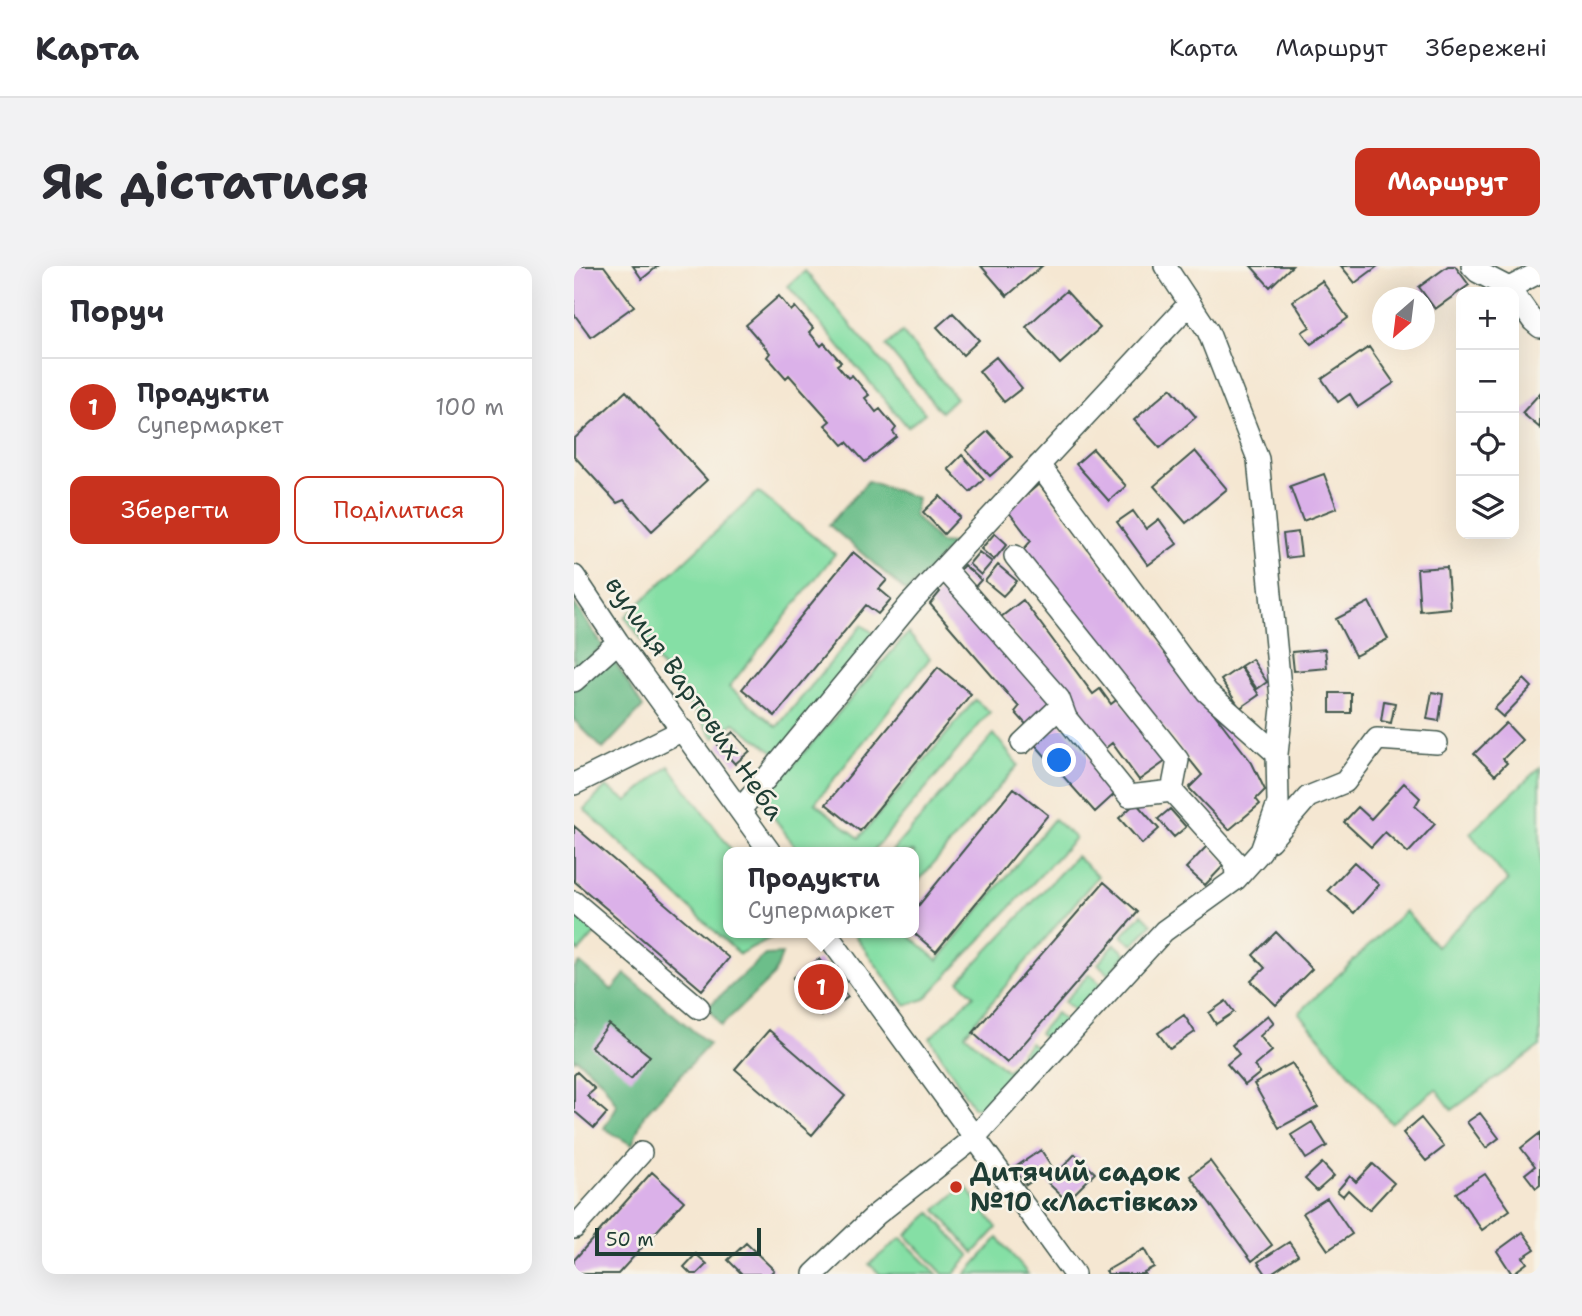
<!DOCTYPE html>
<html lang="uk">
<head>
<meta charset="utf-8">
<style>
	:root { --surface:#fff; --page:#f2f2f3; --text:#2b2b33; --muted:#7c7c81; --line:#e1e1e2; --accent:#c8321e }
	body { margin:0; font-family:"Shantell Sans",sans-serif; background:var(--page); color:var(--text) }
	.controls { position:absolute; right:21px; top:21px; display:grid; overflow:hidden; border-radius:14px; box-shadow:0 7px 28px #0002 }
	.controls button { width:63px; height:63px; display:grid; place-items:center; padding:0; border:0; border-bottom:2px solid var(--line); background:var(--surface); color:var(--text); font:35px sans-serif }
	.compass { position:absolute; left:798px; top:21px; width:63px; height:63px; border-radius:50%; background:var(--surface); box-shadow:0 7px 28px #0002; rotate:208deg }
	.scale { position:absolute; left:21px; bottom:18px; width:166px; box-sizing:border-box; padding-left:7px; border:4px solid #1f3d34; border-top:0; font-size:19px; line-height:24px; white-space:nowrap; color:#1f3d34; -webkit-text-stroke:5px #f7f3e8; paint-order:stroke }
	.you { position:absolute; left:486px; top:495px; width:24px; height:24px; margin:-18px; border:5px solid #fff; border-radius:50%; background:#1a73e8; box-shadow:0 0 0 10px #1a73e833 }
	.badge { display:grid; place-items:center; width:46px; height:46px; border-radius:50%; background:var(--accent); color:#fff; font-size:23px; font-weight:700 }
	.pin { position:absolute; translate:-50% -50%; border:4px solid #fff; box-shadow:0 2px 7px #0006 }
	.popup { position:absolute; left:149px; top:581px; width:196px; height:91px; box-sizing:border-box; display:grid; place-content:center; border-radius:14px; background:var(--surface); filter:drop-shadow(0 2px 5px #0005); font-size:23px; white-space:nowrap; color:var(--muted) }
	.popup b { font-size:26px; color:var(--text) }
	.popup::after { content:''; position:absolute; left:50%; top:100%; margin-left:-14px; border:14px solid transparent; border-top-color:var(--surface) }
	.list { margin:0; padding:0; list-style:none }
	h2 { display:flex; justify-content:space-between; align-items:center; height:91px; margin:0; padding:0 28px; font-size:30px }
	h2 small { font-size:23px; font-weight:400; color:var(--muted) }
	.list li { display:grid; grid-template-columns:46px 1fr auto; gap:21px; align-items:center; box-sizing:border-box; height:98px; padding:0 28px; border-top:2px solid var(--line) }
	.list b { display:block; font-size:26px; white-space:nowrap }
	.list p { margin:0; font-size:23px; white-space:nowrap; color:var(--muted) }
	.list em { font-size:23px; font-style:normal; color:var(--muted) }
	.actions { display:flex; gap:14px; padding:21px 28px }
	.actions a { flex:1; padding:16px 0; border:2px solid var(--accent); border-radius:14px; text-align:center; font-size:24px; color:var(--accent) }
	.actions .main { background:var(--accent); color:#fff }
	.icon { flex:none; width:38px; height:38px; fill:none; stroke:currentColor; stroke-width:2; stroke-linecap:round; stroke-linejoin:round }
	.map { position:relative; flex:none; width:966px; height:1008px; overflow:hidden; border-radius:14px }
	header { display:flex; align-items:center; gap:42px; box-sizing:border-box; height:98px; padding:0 35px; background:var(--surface); border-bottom:2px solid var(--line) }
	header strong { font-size:33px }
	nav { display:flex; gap:38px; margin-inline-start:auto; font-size:24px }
	.intro { display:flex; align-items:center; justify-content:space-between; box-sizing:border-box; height:168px; padding:0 42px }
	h1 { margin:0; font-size:49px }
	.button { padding:18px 32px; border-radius:14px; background:var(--accent); color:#fff; font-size:24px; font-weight:700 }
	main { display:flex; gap:42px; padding:0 42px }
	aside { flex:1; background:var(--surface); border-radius:14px; box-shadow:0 7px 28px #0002 }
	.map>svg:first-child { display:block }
</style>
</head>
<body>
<header>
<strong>Карта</strong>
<nav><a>Карта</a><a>Маршрут</a><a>Збережені</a></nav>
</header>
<div class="intro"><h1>Як дістатися</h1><a class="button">Маршрут</a></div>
<main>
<aside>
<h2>Поруч<small></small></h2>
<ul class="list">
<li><span class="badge">1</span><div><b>Продукти</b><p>Супермаркет</p></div><em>100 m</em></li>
</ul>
<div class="actions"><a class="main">Зберегти</a><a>Поділитися</a></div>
</aside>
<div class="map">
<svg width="966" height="1008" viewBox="0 0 966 1008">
	<rect width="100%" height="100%" fill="#f7f3e8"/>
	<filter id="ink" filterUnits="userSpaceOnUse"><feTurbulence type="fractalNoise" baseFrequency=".0143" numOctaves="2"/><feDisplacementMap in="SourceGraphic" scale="14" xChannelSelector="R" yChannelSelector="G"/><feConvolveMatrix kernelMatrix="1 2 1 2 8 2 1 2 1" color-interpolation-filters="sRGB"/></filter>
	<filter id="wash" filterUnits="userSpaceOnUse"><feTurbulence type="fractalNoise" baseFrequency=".00686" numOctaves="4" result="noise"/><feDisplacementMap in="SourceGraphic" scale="28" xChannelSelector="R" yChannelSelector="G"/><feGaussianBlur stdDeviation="1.57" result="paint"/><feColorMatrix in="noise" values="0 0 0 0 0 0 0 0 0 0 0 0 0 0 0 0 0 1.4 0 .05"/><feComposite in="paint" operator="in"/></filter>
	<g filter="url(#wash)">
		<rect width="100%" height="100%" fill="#f5e7d2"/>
		<!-- green -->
		<path fill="#85dfa5" stroke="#528e6c" stroke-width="2" d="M 231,5 L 351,147 L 334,161 L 214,20 Z
			M 328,66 L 382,132 L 367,146 L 312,80 Z
			M 184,226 L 261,288 L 155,421 L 203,461 L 288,359 L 302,369 L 203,488 L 160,457 L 140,472 L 51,351 Z
			M 334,367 L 356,392 L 241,537 L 285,572 L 401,434 L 416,446 L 298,586 L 225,586 L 188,535 Z
			M 420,468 L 444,499 L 340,620 L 340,586 L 317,586 Z
			M 95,500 L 159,586 L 154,586 L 154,667 L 206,667 L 165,688 L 10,543 L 32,521 L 53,535 Z
			M 966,501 L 966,780 L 878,844 L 862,823 L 817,857 L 725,747 L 831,645 L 862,680 L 934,615 L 896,567 Z
			M 480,553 L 501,572 L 351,733 L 331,739 L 279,667 L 332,667 L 364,694 Z
			M 502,590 L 524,610 L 391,768 L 433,805 L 456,776 L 469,787 L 418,842 L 399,841 L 356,772 L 400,729 L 385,715 Z
			M 0,647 L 22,666 L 5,686 L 0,681 Z
			M 568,648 L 578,658 L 559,679 L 548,670 Z
			M 541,678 L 552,688 L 535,708 L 524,698 Z
			M 515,708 L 527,718 L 502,746 L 490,736 Z
			M 482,747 L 494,757 L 477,777 L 465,767 Z
			M 391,919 L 423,962 L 400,987 L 362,944 Z
			M 357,947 L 396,990 L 380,1008 L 369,1008 L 332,969 Z
			M 327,972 L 363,1008 L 306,1008 L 295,998 Z
			M 424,972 L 454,1008 L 392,1008 Z"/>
		<!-- forest -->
		<path fill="#6cbe8a" stroke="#467e5f" stroke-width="2" d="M 294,215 L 343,232 L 340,249 L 366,277 L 379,278 L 333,326 L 255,259 Z
			M 0,337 L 29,380 L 0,405 Z
			M 36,388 L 69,441 L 29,483 L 0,454 L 0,423 Z
			M 208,688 L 200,709 L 147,760 L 134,741 L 191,689 Z
			M 6,697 L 38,724 L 51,708 L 135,778 L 70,849 L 58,879 L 30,862 L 43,840 L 29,816 L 3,793 L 0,794 L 0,703 Z"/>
		<g id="blocks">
			<!-- building -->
			<path fill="#dbb1e9" d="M 0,0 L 30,0 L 60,40 L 17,71 L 0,48 Z
				M 59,0 L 84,0 L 68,13 Z
				M 407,0 L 468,0 L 433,30 Z
				M 677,0 L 718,0 L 696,21 Z
				M 767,0 L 804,0 L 781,17 Z
				M 874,0 L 881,0 L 895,19 L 861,43 L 845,21 Z
				M 748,15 L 774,52 L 737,78 L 728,66 L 736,61 L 719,35 Z
				M 492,25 L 526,62 L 486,98 L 452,61 Z
				M 205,30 L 217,45 L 221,41 L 239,62 L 235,66 L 247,80 L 250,77 L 267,96 L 263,99 L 274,112 L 278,109 L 295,129 L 291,132 L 302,146 L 306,143 L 322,162 L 319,166 L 323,171 L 291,196 L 273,176 L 269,179 L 255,163 L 251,159 L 256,155 L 215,109 L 212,112 L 198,96 L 193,91 L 196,87 L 172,59 Z
				M 379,47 L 405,74 L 389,89 L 363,61 Z
				M 795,81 L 820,117 L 784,141 L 776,128 L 764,136 L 748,113 Z
				M 422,91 L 448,122 L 430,136 L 405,105 Z
				M 597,122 L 622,151 L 586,182 L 560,154 Z
				M 52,125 L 133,214 L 78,265 L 50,234 L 43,237 L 0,190 L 0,173 Z
				M 966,127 L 966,162 L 948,147 Z
				M 414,165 L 438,191 L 416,210 L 392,184 Z
				M 519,183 L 552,220 L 535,235 L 502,198 Z
				M 621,185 L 653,223 L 612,257 L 580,220 Z
				M 388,189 L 410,213 L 396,226 L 374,203 Z
				M 750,208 L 763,242 L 729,255 L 716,220 Z
				M 465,218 L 678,497 L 691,524 L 682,533 L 686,538 L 655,564 L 615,522 L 628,509 L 448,285 L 457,275 L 434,245 Z
				M 366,230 L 386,251 L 370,268 L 349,246 Z
				M 559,245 L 572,263 L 585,253 L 603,278 L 574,299 L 543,256 Z
				M 724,266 L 727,290 L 712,292 L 709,268 Z
				M 421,267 L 433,278 L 420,294 L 407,283 Z
				M 279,286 L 313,314 L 305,323 L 317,333 L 304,348 L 292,339 L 201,450 L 168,423 Z
				M 405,286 L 418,296 L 407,309 L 395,298 Z
				M 390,299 L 407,314 L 399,323 L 382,308 Z
				M 424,299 L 443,315 L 429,330 L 411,315 Z
				M 873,301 L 876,342 L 846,345 L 843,303 Z
				M 374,312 L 482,436 L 458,465 L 441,446 L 445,441 L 356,338 L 366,326 L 363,322 Z
				M 449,334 L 519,428 L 526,423 L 537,438 L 545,432 L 592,495 L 565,514 L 538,477 L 528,485 L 427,351 Z
				M 795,336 L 814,373 L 781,390 L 762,353 Z
				M 751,383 L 753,402 L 720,405 L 718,386 Z
				M 678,393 L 693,416 L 683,423 L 667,400 Z
				M 364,401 L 397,428 L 286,565 L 252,538 Z
				M 666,401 L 685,429 L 666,442 L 647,414 Z
				M 950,413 L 958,421 L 929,451 L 920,443 Z
				M 858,426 L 869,428 L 865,455 L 853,453 Z
				M 756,427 L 777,427 L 777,447 L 756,447 Z
				M 810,435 L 821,437 L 817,457 L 807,455 Z
				M 480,452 L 545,524 L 521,546 L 456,473 Z
				M 932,457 L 948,474 L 929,493 L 933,497 L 921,509 L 900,488 Z
				M 159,466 L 176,485 L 161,498 L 144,479 Z
				M 830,517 L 846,532 L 841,540 L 861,558 L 834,587 L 811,566 L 797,581 L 770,556 L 784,541 L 797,553 Z
				M 440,522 L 474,549 L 362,686 L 340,667 L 340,645 Z
				M 562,537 L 585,563 L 568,578 L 545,552 Z
				M 596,543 L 612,561 L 600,571 L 584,553 Z
				M 0,560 L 155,692 L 128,724 L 0,615 Z
				M 633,580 L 652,597 L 631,619 L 612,602 Z
				M 780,596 L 805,619 L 780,647 L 754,624 Z
				M 530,616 L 564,646 L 433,797 L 399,767 Z
				M 702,666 L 738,703 L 702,739 L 677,715 L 691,702 L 679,689 Z
				M 245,693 L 274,731 L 248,750 L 219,712 Z
				M 652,735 L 660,746 L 642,758 L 635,747 Z
				M 610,749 L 621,766 L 596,783 L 584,767 Z
				M 694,749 L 700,757 L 686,770 L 698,785 L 680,800 L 686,807 L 671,819 L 653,798 L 665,788 L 658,779 Z
				M 35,758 L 76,790 L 57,813 L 17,781 Z
				M 195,764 L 271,830 L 238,869 L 161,803 Z
				M 718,797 L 744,841 L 705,862 L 680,818 Z
				M 3,806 L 21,823 L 13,830 L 33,847 L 20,862 L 0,845 L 0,809 Z
				M 906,847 L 925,872 L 912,882 L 893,856 Z
				M 847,852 L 870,881 L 852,895 L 829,867 Z
				M 738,856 L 753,880 L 732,893 L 717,869 Z
				M 966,867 L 966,919 L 962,922 L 951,908 L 961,900 L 947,882 Z
				M 467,884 L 478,901 L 452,919 L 440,902 Z
				M 501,888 L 521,907 L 493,935 L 474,917 Z
				M 636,895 L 698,979 L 678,995 L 616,910 Z
				M 748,897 L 760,910 L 743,925 L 731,913 Z
				M 799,898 L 820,917 L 795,944 L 774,924 L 769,930 L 763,925 L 776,910 L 782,916 Z
				M 78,906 L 110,935 L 44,1008 L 0,1008 L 0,994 Z
				M 911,908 L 936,944 L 908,964 L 882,927 Z
				M 753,932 L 778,968 L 754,984 L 729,947 Z
				M 949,966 L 961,983 L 949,991 L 953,997 L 938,1008 L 923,985 Z
				M 715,976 L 724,989 L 696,1008 L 692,1008 L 684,996 Z
				M 172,977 L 200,1004 L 196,1008 L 168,1008 L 154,994 Z
				M 570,983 L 580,1001 L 570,1006 L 571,1008 L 534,1008 L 532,1005 Z
				M 122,988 L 133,998 L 123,1008 L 117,1008 L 110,1001 Z"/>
		</g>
	</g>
	<g filter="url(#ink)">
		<use href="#blocks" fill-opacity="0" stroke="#3f564c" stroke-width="2"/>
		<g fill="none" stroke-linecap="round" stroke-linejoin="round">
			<defs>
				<path id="minor" d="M 898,0 L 904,6 L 935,22 L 938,26
					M 935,22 L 966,6
					M 940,28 L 959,55 L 966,61
					M 465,199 L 633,426 L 703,488
					M 441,290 L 604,494 L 598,525 L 661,595 L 662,613
					M 370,302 L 485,433 L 492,452 L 555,530 L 598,525
					M 0,310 L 44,376 L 196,586
					M 0,415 L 44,376
					M 448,477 L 487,440
					M 0,518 L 109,464
					M 166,544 L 336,338 L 616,37
					M 696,575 L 734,531 L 771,516 L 803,473 L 863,477
					M 0,636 L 125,742
					M 252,667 L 500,1008
					M 0,962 L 67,887
					M 240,1008 L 303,948 L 400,872 L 590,665 L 662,613 L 687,585 L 704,537 L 703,488 L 708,442 L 684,193 L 634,65 L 591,0"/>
			</defs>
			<!-- minor casing -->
			<use href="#minor" stroke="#3f564c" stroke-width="24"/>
			<!-- minor -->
			<use href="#minor" stroke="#fff" stroke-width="21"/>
		</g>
	</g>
	<!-- markers -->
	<circle fill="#c8321e" stroke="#f7f3e8" stroke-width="2.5" cx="382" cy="921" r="7"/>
	<g text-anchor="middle" stroke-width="5" stroke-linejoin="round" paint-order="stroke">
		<!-- street labels -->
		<g font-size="26" fill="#1f3d34" stroke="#f7f3e8">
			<text transform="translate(121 432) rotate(55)" y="9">вулиця Вартових Неба</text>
		</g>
		<!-- poi labels -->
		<g font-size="26" font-weight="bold" fill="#1f3d34" stroke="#f7f3e8" text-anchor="start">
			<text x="396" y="915">Дитячий садок<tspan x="396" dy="30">№10 «Ластівка»</tspan></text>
		</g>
	</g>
</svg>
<div class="controls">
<button>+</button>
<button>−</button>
<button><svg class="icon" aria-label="locate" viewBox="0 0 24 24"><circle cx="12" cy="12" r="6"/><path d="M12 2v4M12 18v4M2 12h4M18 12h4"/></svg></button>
<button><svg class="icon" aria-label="layers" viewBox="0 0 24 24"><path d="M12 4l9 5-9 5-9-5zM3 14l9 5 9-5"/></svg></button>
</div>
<svg class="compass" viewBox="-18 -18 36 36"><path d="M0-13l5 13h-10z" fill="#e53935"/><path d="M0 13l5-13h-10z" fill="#7c7c81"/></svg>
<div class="scale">50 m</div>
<div class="you"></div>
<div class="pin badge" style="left:247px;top:721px">1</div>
<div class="popup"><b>Продукти</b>Супермаркет</div>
</div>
</main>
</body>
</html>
